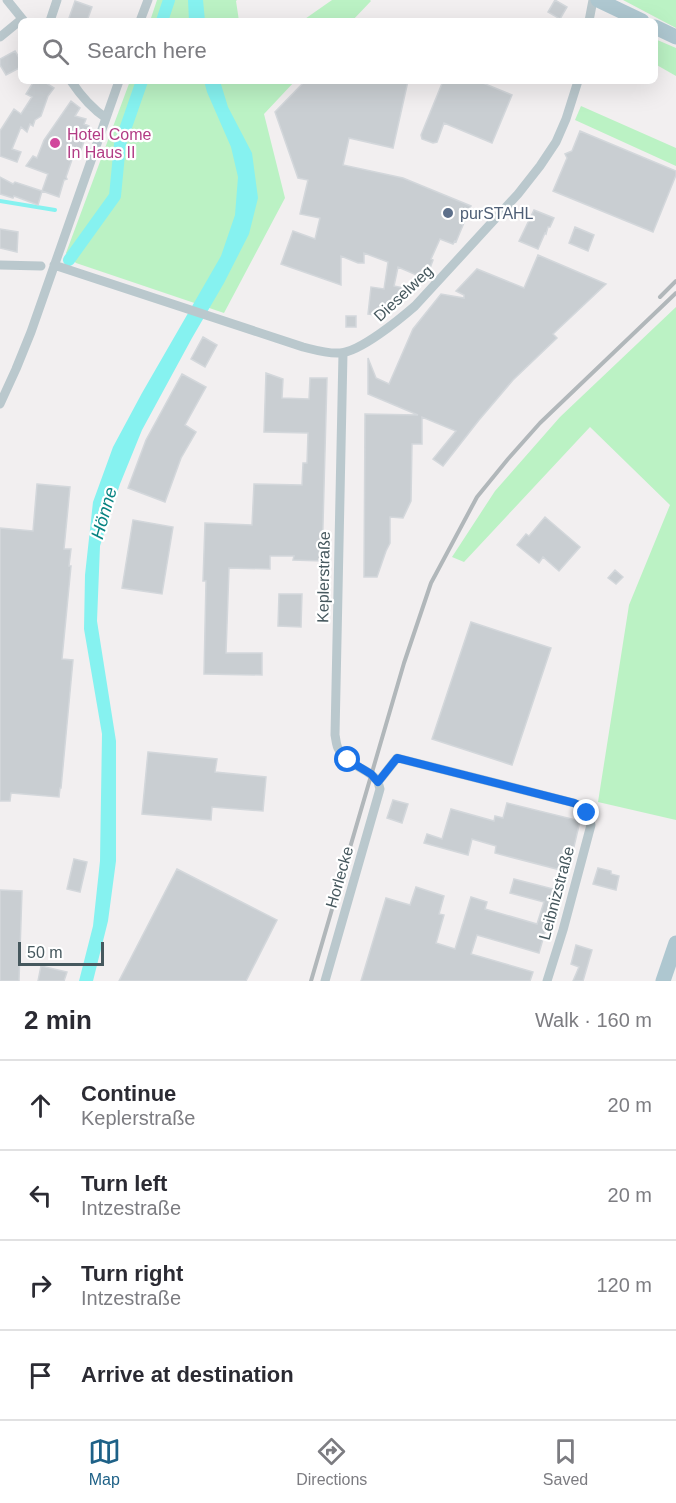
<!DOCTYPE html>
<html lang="en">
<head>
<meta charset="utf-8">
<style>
	:root { --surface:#fff; --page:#f2f2f3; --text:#2b2b33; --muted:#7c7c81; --line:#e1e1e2; --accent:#1e6187 }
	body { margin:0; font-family:Helvetica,sans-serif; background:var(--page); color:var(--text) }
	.scale { position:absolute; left:18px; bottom:15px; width:86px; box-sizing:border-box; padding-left:6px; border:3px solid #46585e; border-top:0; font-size:16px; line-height:21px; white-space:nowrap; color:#46585e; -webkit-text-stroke:4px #fff; paint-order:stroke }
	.stop { position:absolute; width:18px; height:18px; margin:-14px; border:4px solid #1a73e8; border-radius:50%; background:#fff }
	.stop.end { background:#1a73e8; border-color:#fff; box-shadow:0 2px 6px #0008 }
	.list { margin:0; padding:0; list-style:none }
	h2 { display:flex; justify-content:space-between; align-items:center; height:78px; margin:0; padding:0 24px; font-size:26px }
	h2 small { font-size:20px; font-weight:400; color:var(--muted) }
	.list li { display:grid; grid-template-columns:39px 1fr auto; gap:18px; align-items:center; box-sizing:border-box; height:90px; padding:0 24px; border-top:2px solid var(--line) }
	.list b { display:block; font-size:22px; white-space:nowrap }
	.list p { margin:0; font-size:20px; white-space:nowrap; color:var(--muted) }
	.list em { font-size:20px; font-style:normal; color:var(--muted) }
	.icon { flex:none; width:33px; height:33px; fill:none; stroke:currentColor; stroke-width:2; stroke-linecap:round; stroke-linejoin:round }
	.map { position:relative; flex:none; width:676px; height:981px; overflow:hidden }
	.search { position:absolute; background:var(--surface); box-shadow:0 6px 24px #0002; left:18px; right:18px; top:18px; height:66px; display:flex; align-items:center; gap:15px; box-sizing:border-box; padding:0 21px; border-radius:9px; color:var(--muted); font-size:22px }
	.sheet { height:438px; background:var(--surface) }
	nav { display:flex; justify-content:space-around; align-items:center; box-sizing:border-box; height:84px; border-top:2px solid var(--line); background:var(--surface); font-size:16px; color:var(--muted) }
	nav a { display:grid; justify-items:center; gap:3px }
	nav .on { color:var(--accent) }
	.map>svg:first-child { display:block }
</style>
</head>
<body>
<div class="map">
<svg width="676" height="981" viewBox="0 0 676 981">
	<rect width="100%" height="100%" fill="#f2eff0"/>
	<!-- green -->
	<path fill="#bbf2c4" d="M 157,0 L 237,0 L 236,1 L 239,21 L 150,21 Z
		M 332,0 L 370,0 L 371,1 L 352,21 L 302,21 Z
		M 623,0 L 676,0 L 676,28 Z
		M 655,39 L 676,48 L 676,76 L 655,64 Z
		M 130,81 L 295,81 L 264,114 L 285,198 L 224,313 L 76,263 L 66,253 Z
		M 581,106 L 676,148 L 676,166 L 575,120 Z
		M 676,307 L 676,820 L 598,802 L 629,605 L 670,505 L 590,427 L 464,562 L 452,557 L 495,491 L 560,417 Z"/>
	<!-- water -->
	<path fill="#86f2f0" d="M 188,0 L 203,0 L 205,21 L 189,21 Z
		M 204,81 L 220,81 L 228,107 L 252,153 L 258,198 L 249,234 L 224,283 L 192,338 L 142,430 L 120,484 L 100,546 L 97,621 L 116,741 L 116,861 L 108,921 L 93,981 L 79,981 L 93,926 L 100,861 L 102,734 L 84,629 L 85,575 L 93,502 L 113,447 L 142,393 L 221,256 L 235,215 L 238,177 L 231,147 L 207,92 Z"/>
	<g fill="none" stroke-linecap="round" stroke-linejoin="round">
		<!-- stream -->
		<path stroke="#86f2f0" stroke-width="4" d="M 0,201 L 55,210"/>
		<!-- canal -->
		<path stroke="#86f2f0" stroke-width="12" d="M 162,21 L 169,0
			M 69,260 L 115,196 L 120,144 L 142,81"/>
	</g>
	<!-- building -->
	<path fill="#c9ced2" stroke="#d3d7db" stroke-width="1.5" d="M 555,0 L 567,7 L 560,19 L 548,12 Z
		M 75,1 L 92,7 L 87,21 L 68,21 Z
		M 15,51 L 21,61 L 21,67 L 6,75 L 0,65 L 0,59 Z
		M 34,81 L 43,81 L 54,88 L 48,96 L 41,116 L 35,120 L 33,126 L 30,124 L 27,132 L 21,127 L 12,149 L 21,152 L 17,162 L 0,156 L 0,131 L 14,109 L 21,114 L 32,97 L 26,94 Z
		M 305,81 L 408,81 L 393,148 L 349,138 L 343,165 L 403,178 L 471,206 L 456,242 L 455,241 L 453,244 L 440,239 L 431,259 L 433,260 L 426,279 L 398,267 L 394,286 L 404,288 L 401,303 L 389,301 L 386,316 L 368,314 L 371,287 L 384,289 L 388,262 L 364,253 L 364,263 L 358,263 L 341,256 L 341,285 L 281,264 L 293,231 L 315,239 L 320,218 L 300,214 L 308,180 L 298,178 L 275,112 Z
		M 443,81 L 478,81 L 512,95 L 492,143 L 444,123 L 437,142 L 433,143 L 422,139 L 421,135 Z
		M 71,101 L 80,108 L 75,116 L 86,119 L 84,124 L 89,126 L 81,150 L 76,148 L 66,177 L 67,179 L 64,180 L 59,197 L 42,191 L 38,205 L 14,196 L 13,198 L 0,194 L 0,177 L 13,184 L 15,182 L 42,191 L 48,174 L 26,166 L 33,156 L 37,158 L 44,140 Z
		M 580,131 L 676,171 L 676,175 L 653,232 L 553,191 L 567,158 L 565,154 L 572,151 Z
		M 534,210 L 554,218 L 550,227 L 548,227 L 546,234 L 545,233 L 538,249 L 519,241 Z
		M 575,227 L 594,235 L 588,251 L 569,243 Z
		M 0,229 L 18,232 L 17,252 L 0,248 Z
		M 538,255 L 606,284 L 553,334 L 557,338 L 513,380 L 479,420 L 443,466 L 433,459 L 456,431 L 422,417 L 422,444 L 412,444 L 411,501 L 403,518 L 390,517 L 390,543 L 386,551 L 377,577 L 364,577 L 365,414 L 418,415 L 368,394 L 368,358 L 376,378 L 389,384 L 413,329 L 441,294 L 464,298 L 464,295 L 456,291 L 477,269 L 524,288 Z
		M 346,316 L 356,316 L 356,327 L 346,327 Z
		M 203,337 L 217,345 L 205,367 L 191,359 Z
		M 266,373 L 283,379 L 282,398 L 309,399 L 310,378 L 327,378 L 322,561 L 293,560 L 294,556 L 270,556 L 270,569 L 229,568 L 226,653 L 262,653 L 262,675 L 204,674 L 206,581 L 203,581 L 205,523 L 252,525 L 254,484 L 302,485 L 303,463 L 307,463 L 308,433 L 264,432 Z
		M 182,374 L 206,387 L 185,425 L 196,432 L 181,458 L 165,502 L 128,488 L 146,440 Z
		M 37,484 L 70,487 L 64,549 L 71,549 L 69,566 L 71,566 L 62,659 L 73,660 L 61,788 L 60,788 L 59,797 L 11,793 L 10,801 L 0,801 L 0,528 L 33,531 Z
		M 545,517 L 580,547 L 559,571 L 543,557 L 539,563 L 517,545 L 526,534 L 529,536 Z
		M 133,520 L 173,527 L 162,594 L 122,588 Z
		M 615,570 L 623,577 L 616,584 L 608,578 Z
		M 279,594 L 302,594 L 301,627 L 278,626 Z
		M 471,622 L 551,648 L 512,765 L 432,739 Z
		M 148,752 L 217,759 L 215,772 L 266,777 L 263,811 L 212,807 L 211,820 L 142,814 Z
		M 393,800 L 408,804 L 402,823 L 387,818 Z
		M 507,803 L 580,821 L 568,872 L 495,853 L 496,846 L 472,839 L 468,855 L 424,843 L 427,834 L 442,839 L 451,809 L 494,821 L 495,816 L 503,818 Z
		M 74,859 L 87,862 L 80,892 L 67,889 Z
		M 598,868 L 611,871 L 611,874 L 619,876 L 616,890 L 593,884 Z
		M 177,869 L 277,920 L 246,981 L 119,981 Z
		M 514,879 L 557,890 L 539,953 L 477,935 L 471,954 L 533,972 L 530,981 L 361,981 L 386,898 L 410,905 L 416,887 L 444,896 L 439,914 L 444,915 L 436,943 L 455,949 L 471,897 L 487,902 L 485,909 L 537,924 L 544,902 L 510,893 Z
		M 0,890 L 22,891 L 19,981 L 0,981 Z
		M 576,945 L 592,950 L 583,981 L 573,981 L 579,967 L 571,964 Z
		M 41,966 L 67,972 L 64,981 L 38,981 Z"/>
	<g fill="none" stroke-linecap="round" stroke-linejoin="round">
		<!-- minor -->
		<path stroke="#bac8cd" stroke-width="9" d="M 7,0 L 24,21
			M 50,21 L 57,0
			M 140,21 L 148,0
			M 589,21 L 593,0
			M 0,37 L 22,19
			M 71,81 C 81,96 91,108 106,118
			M 0,265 L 41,266
			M 54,265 L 303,347 C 315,350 328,354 340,353 C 360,352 400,319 415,306 L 518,194 L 540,166 L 556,142 L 566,119 L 578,81
			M 343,353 L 335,735 C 336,739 336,746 339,750 C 346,766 369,767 378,782
			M 0,404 L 16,369 L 31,332 L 119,81
			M 378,782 L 397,758 L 574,803 C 585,808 589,814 591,825 L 563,930 L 547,981
			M 325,981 L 380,789 L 378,782"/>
		<!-- primary -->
		<path stroke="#aec7d0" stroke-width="15" d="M 598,0 L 642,21
			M 655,27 L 676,37
			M 663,981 L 676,943"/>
		<!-- rail -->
		<path stroke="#b1b7ba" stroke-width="4" d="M 660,297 L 676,281
			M 311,981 L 404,663 L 431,583 L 477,497 L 508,459 L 540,423 L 676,293"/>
	</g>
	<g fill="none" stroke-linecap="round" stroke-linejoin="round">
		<!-- route -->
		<path stroke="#1a73e8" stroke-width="8" d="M 348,760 L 371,774 L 378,782 L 397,758 L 574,803 L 583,807 L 587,813"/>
	</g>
	<!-- markers -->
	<circle fill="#d1479c" stroke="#fff" stroke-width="2" cx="55" cy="143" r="6"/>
	<circle fill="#5c6f8a" stroke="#fff" stroke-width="2" cx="448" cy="213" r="6"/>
	<g text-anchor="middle" stroke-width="4.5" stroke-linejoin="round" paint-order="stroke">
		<!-- hotel labels -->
		<g font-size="16" fill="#b23c85" stroke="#fff" text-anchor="start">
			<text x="67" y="140">Hotel Come<tspan x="67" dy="18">In Haus II</tspan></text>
		</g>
		<!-- service labels -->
		<g font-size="16" fill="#4e5e75" stroke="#fff" text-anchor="start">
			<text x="460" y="219">purSTAHL</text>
		</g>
		<!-- street labels -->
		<g font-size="16" fill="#46585e" stroke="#fff">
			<text transform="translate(403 293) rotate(-43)" y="6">Dieselweg</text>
			<text transform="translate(323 577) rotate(-89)" y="6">Keplerstraße</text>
			<text transform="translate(339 877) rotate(-74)" y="6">Horlecke</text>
			<text transform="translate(556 893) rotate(-75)" y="6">Leibnizstraße</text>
		</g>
		<!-- water labels -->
		<g font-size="18" font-style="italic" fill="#078382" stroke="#fff">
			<text transform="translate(104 513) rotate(-74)" y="6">Hönne</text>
		</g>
	</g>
</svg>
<div class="scale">50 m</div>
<div class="stop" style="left:348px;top:760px"></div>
<div class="stop end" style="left:587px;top:813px"></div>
<div class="search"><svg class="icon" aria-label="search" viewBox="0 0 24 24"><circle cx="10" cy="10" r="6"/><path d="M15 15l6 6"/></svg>Search here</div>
</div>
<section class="sheet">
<h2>2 min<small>Walk · 160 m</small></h2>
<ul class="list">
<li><svg class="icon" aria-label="ahead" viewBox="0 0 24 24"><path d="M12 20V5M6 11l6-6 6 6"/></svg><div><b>Continue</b><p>Keplerstraße</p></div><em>20 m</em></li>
<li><svg class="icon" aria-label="left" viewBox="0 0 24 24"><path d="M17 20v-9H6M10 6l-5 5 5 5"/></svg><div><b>Turn left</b><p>Intzestraße</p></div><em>20 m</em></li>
<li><svg class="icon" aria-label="right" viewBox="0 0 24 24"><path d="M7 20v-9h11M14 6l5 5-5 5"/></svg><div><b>Turn right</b><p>Intzestraße</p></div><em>120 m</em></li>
<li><svg class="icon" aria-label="arrive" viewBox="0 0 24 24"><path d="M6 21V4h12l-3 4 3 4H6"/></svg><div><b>Arrive at destination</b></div></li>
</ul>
</section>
<nav>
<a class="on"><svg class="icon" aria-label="map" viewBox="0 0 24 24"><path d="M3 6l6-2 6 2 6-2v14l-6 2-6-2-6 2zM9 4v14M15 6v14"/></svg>Map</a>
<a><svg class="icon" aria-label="directions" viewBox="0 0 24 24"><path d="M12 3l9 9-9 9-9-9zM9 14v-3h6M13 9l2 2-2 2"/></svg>Directions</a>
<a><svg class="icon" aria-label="saved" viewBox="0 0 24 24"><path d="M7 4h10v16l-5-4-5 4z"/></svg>Saved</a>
</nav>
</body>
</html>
